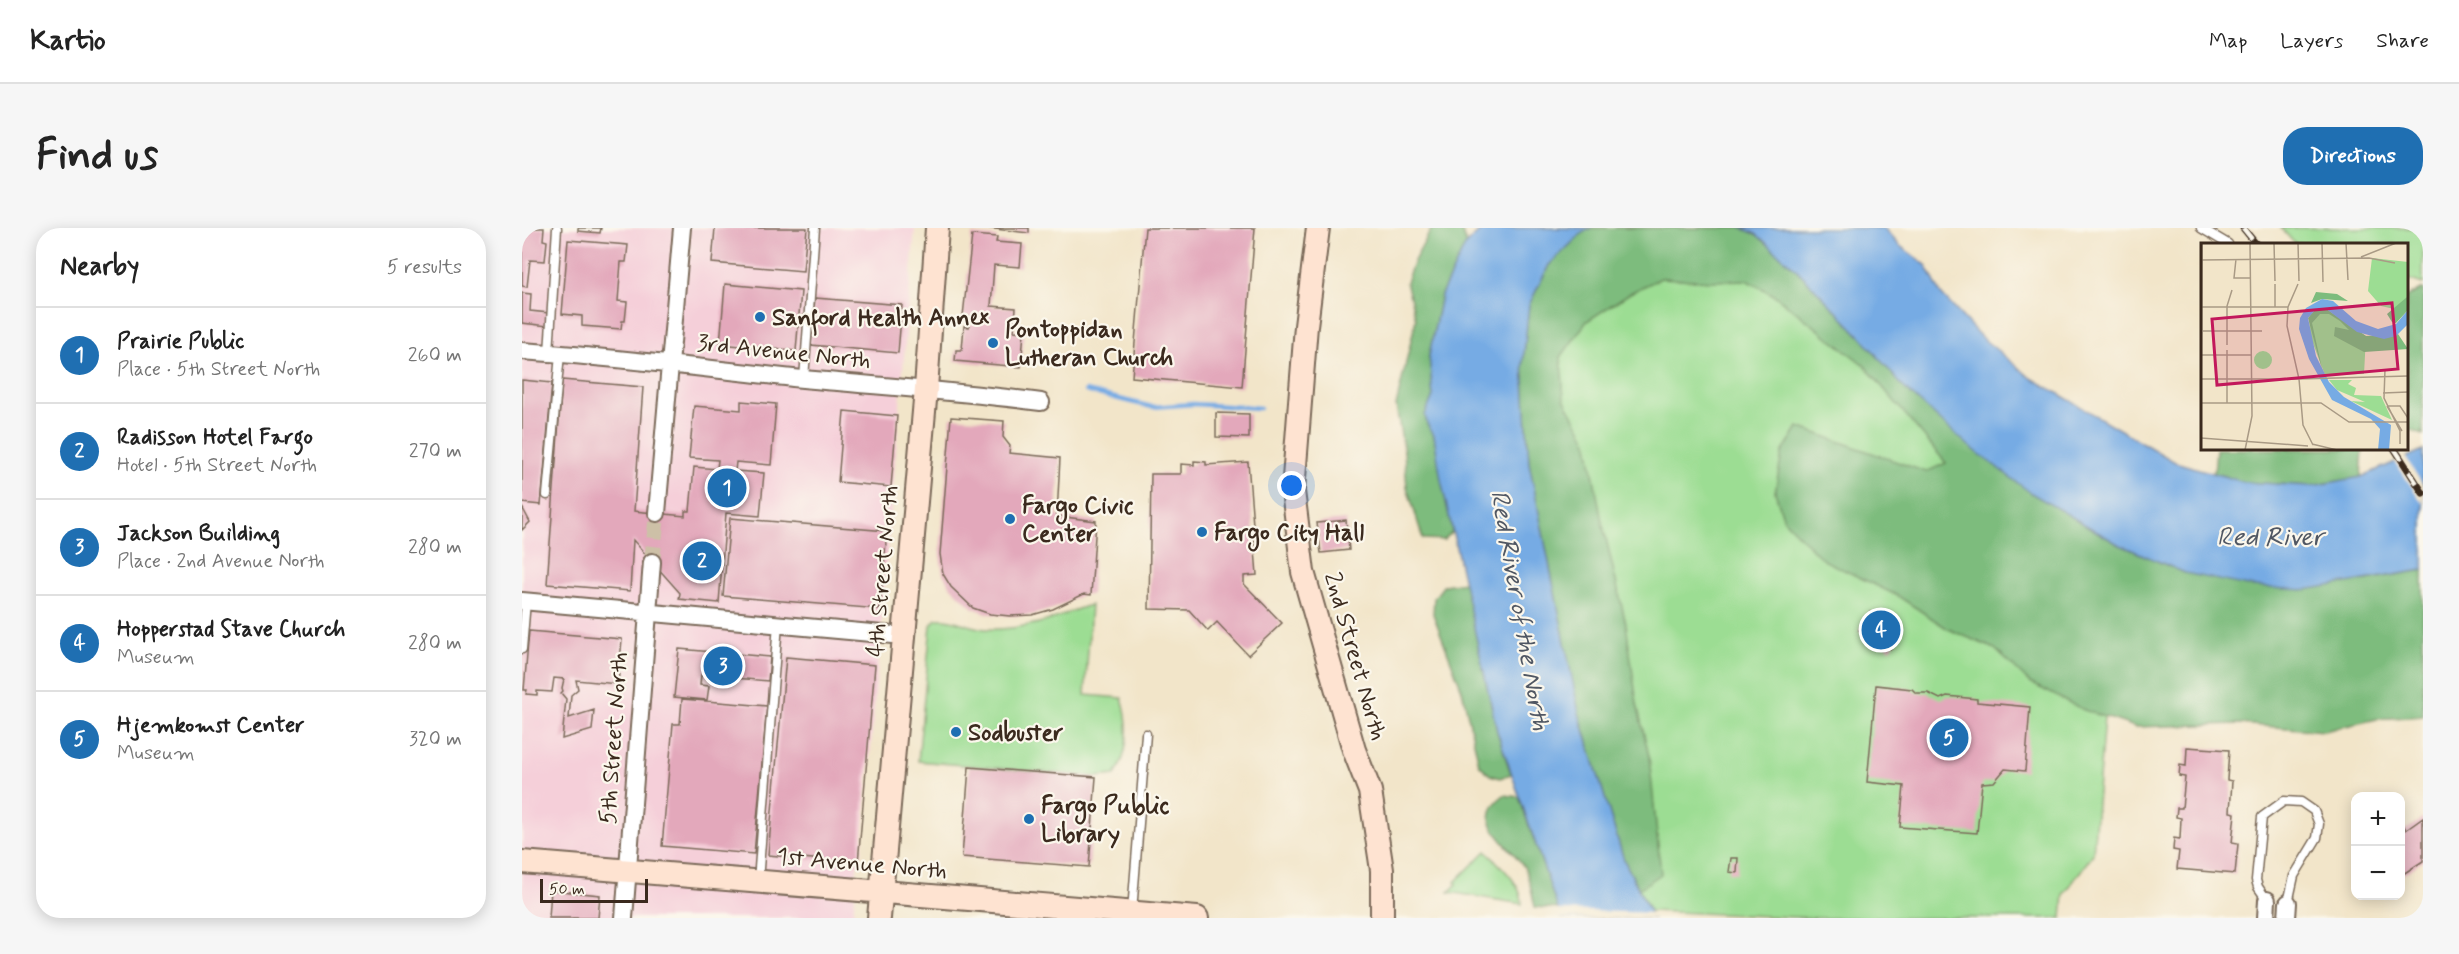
<!DOCTYPE html>
<html lang="en">
<head>
<meta charset="utf-8">
<style>
	:root { --surface:#fff; --page:#f6f6f6; --text:#222; --muted:#767676; --line:#e0e0e0; --accent:#1f6fb2 }
	body { margin:0; font-family:Mynerve,sans-serif; background:var(--page); color:var(--text) }
	.controls { position:absolute; right:18px; bottom:18px; display:grid; overflow:hidden; border-radius:12px; box-shadow:0 3px 15px #0003 }
	.controls button { width:54px; height:54px; display:grid; place-items:center; padding:0; border:0; border-bottom:2px solid var(--line); background:var(--surface); color:var(--text); font:30px sans-serif }
	.scale { position:absolute; left:18px; bottom:15px; width:108px; box-sizing:border-box; padding-left:6px; border:3px solid #3b2a1e; border-top:0; font-size:16px; line-height:21px; white-space:nowrap; color:#3b2a1e; -webkit-text-stroke:4px #fbf7ec; paint-order:stroke }
	.you { position:absolute; left:770px; top:258px; width:21px; height:21px; margin:-15px; border:4px solid #fff; border-radius:50%; background:#1a73e8; box-shadow:0 0 0 9px #1a73e833 }
	.badge { display:grid; place-items:center; width:39px; height:39px; border-radius:50%; background:var(--accent); color:#fff; font-size:20px; font-weight:700 }
	.pin { position:absolute; translate:-50% -50%; border:3px solid #fff; box-shadow:0 2px 6px #0006 }
	.list { margin:0; padding:0; list-style:none }
	h2 { display:flex; justify-content:space-between; align-items:center; height:78px; margin:0; padding:0 24px; font-size:26px }
	h2 small { font-size:20px; font-weight:400; color:var(--muted) }
	.list li { display:grid; grid-template-columns:39px 1fr auto; gap:18px; align-items:center; box-sizing:border-box; height:96px; padding:0 24px; border-top:2px solid var(--line) }
	.list b { display:block; font-size:22px; white-space:nowrap }
	.list p { margin:0; font-size:20px; white-space:nowrap; color:var(--muted) }
	.list em { font-size:20px; font-style:normal; color:var(--muted) }
	.map { position:relative; flex:none; width:1901px; height:690px; overflow:hidden; border-radius:24px }
	header { display:flex; align-items:center; gap:36px; box-sizing:border-box; height:84px; padding:0 30px; background:var(--surface); border-bottom:2px solid var(--line) }
	header strong { font-size:28px }
	nav { display:flex; gap:33px; margin-inline-start:auto; font-size:21px }
	.intro { display:flex; align-items:center; justify-content:space-between; box-sizing:border-box; height:144px; padding:0 36px }
	h1 { margin:0; font-size:42px }
	.button { padding:15px 27px; border-radius:24px; background:var(--accent); color:#fff; font-size:21px; font-weight:700 }
	main { display:flex; gap:36px; padding:0 36px }
	aside { flex:1; background:var(--surface); border-radius:24px; box-shadow:0 3px 15px #0003 }
	.map>svg:first-child { display:block }
</style>
</head>
<body>
<header>
<strong>Kartio</strong>
<nav><a>Map</a><a>Layers</a><a>Share</a></nav>
</header>
<div class="intro"><h1>Find us</h1><a class="button">Directions</a></div>
<main>
<aside>
<h2>Nearby<small>5 results</small></h2>
<ul class="list">
<li><span class="badge">1</span><div><b>Prairie Public</b><p>Place · 5th Street North</p></div><em>260 m</em></li>
<li><span class="badge">2</span><div><b>Radisson Hotel Fargo</b><p>Hotel · 5th Street North</p></div><em>270 m</em></li>
<li><span class="badge">3</span><div><b>Jackson Building</b><p>Place · 2nd Avenue North</p></div><em>280 m</em></li>
<li><span class="badge">4</span><div><b>Hopperstad Stave Church</b><p>Museum</p></div><em>280 m</em></li>
<li><span class="badge">5</span><div><b>Hjemkomst Center</b><p>Museum</p></div><em>320 m</em></li>
</ul>
</aside>
<div class="map">
<svg width="1901" height="690" viewBox="0 0 1901 690">
	<rect width="100%" height="100%" fill="#fbf7ec"/>
	<filter id="ink" filterUnits="userSpaceOnUse"><feTurbulence type="fractalNoise" baseFrequency=".0167" numOctaves="2"/><feDisplacementMap in="SourceGraphic" scale="12" xChannelSelector="R" yChannelSelector="G"/><feConvolveMatrix kernelMatrix="1 2 1 2 8 2 1 2 1" color-interpolation-filters="sRGB"/></filter>
	<filter id="wash" filterUnits="userSpaceOnUse"><feTurbulence type="fractalNoise" baseFrequency=".008" numOctaves="4" result="noise"/><feDisplacementMap in="SourceGraphic" scale="24" xChannelSelector="R" yChannelSelector="G"/><feGaussianBlur stdDeviation="1.35" result="paint"/><feColorMatrix in="noise" values="0 0 0 0 0 0 0 0 0 0 0 0 0 0 0 0 0 1.4 0 .05"/><feComposite in="paint" operator="in"/></filter>
	<g filter="url(#wash)">
		<rect width="100%" height="100%" fill="#f2e5c9"/>
		<!-- built -->
		<path fill="#f5cfd9" d="M 0,0 L 393,0 L 339,634 L 335,638 L 331,690 L 0,690 Z"/>
		<!-- green -->
		<path fill="#9cdd93" stroke="#6c8458" stroke-width="1.5" d="M 1069,0 L 1219,0 L 1596,316 L 1571,626 L 1542,666 L 1540,690 L 1295,690 L 1128,683 L 1102,632 L 1057,485 L 1007,235 Z
			M 1759,0 L 1901,0 L 1901,56 L 1885,51 L 1884,16 L 1773,16 Z
			M 569,377 L 563,467 L 600,470 C 608,494 607,526 593,547 L 574,549 L 396,533 L 409,397 L 414,391 C 432,389 447,400 464,401 C 485,402 514,397 534,390 C 546,385 556,380 569,377 Z
			M 964,623 C 977,637 1000,655 1000,676 L 927,664 L 935,656 L 933,654 Z"/>
		<!-- forest -->
		<path fill="#7dbc7d" stroke="#5c734e" stroke-width="1.5" d="M 910,0 L 939,0 L 944,16 L 919,67 L 907,128 L 911,168 L 903,187 L 905,196 L 912,207 L 930,304 L 922,312 L 901,311 L 885,259 L 882,224 L 874,178 L 894,91 L 884,54 L 892,33 Z
			M 1069,0 L 1219,0 L 1234,6 L 1275,42 L 1340,110 L 1383,160 L 1509,265 L 1596,316 L 1663,345 L 1839,353 L 1901,342 L 1901,488 L 1855,491 L 1802,503 L 1717,496 L 1613,499 L 1562,482 L 1508,455 L 1473,421 L 1426,401 L 1376,368 L 1301,332 L 1262,292 L 1253,264 L 1260,225 L 1276,199 L 1404,244 L 1424,235 L 1342,137 L 1252,67 L 1224,52 L 1190,53 L 1139,50 L 1108,65 L 1065,93 L 1039,129 L 1042,171 L 1065,211 L 1079,289 L 1104,396 L 1115,476 L 1127,528 L 1139,646 L 1117,661 L 1102,632 L 1057,485 L 1007,235 L 1001,135 L 1007,77 L 1027,37 L 1060,5 Z
			M 1901,61 L 1901,207 L 1885,201 L 1884,69 Z
			M 1694,221 L 1841,221 L 1839,249 L 1789,258 L 1722,254 L 1692,245 Z
			M 942,354 L 975,503 L 989,546 L 978,550 L 968,547 L 957,536 L 940,462 L 911,386 L 912,370 L 922,357 Z
			M 982,567 L 997,569 L 1036,681 L 1013,679 C 1010,666 1008,651 1002,639 C 988,616 947,593 982,567 Z"/>
		<!-- water -->
		<path fill="#76abe4" stroke="#586a81" stroke-width="1.5" d="M 961,0 L 1069,0 L 1060,5 L 1027,37 L 1007,77 L 1001,135 L 1007,235 L 1057,485 L 1102,632 L 1131,690 L 1039,690 L 975,503 L 919,252 L 912,207 L 905,196 L 903,187 L 911,168 L 907,128 L 919,67 L 944,16 Z
			M 1219,0 L 1362,0 L 1377,17 L 1404,37 L 1419,66 L 1459,109 L 1508,149 L 1653,234 L 1722,254 L 1789,258 L 1839,249 L 1901,222 L 1901,342 L 1783,362 L 1731,359 L 1663,345 L 1596,316 L 1509,265 L 1447,218 L 1382,160 L 1340,110 L 1275,42 L 1234,6 Z"/>
		<!-- pier -->
		<path fill="#f2e5c9" d="M 1882,227 L 1901,257 L 1901,276 L 1872,232 Z
			M 1033,682 L 1132,685 L 1134,690 L 1036,690 Z"/>
		<g fill="none" stroke-linecap="round" stroke-linejoin="round">
			<!-- stream -->
			<path stroke="#76abe4" stroke-width="4.5" d="M 564,163 L 630,179 L 671,176 L 738,180"/>
		</g>
		<g id="blocks">
			<!-- building -->
			<path fill="#e3a8bb" d="M 0,0 L 22,0 L 21,12 L 25,13 L 23,33 L 8,32 L 5,59 L 0,58 Z
				M 56,0 L 79,0 L 78,5 L 56,3 Z
				M 193,0 L 285,0 L 281,43 L 190,35 Z
				M 464,0 L 507,0 L 507,5 Z
				M 623,0 L 733,0 L 720,159 L 610,149 Z
				M 450,7 L 475,9 L 474,14 L 500,16 L 498,39 L 472,37 L 469,78 L 494,80 L 492,103 L 502,104 L 499,139 L 433,133 L 434,122 L 440,122 L 442,98 L 447,99 L 448,88 L 441,88 Z
				M 46,12 L 106,17 L 104,34 L 99,34 L 96,73 L 105,74 L 103,93 L 100,93 L 99,101 L 60,98 L 60,88 L 40,86 Z
				M 203,56 L 279,63 L 274,123 L 198,116 Z
				M 0,65 L 9,66 L 8,83 L 27,85 L 26,98 L 0,95 Z
				M 293,70 L 380,77 L 376,125 L 289,117 Z
				M 0,152 L 30,155 L 19,277 L 0,275 Z
				M 40,152 L 121,159 L 112,283 L 163,288 L 163,283 L 168,283 L 172,239 L 195,241 L 196,232 L 167,230 L 172,178 L 219,182 L 219,173 L 254,176 L 249,237 L 214,234 L 213,243 L 242,245 L 238,288 L 204,285 L 197,375 L 157,371 L 158,365 L 111,312 L 108,363 L 25,356 Z
				M 322,183 L 375,188 L 369,259 L 316,254 Z
				M 694,185 L 727,186 L 727,210 L 694,209 Z
				M 429,189 L 482,193 L 481,209 L 488,218 L 487,225 L 538,230 L 535,288 L 574,293 L 569,367 L 562,366 L 531,381 L 510,387 L 488,388 L 468,386 L 451,380 L 429,359 L 421,346 L 418,326 Z
				M 672,233 L 684,234 L 684,237 L 726,234 L 735,347 L 722,348 L 722,356 L 760,395 L 726,427 L 695,394 L 686,403 L 667,382 L 627,381 L 629,246 L 659,246 L 659,236 L 672,237 Z
				M 0,279 L 8,294 L 0,302 Z
				M 208,290 L 365,303 L 358,381 L 201,368 Z
				M 824,292 L 827,322 L 799,325 L 795,295 Z
				M 1349,384 L 1380,403 L 1369,421 L 1337,402 Z
				M 7,403 L 100,411 L 96,456 L 54,452 L 56,461 L 49,467 L 47,490 L 72,482 L 70,502 L 40,511 L 44,471 L 39,465 L 41,463 L 40,460 L 42,451 L 32,450 L 30,464 L 15,463 L 15,467 L 4,466 L 5,462 L 2,462 Z
				M 157,421 L 248,429 L 246,453 L 179,447 L 178,457 L 187,458 L 185,472 L 152,469 Z
				M 264,429 L 353,437 L 336,635 L 246,627 Z
				M 1354,457 L 1390,461 L 1394,465 L 1406,465 L 1418,471 L 1425,468 L 1455,471 L 1455,474 L 1508,479 L 1503,543 L 1483,541 L 1472,554 L 1460,555 L 1455,605 L 1378,599 L 1382,558 L 1345,554 Z
				M 160,471 L 245,478 L 232,626 L 140,618 L 151,496 L 158,496 Z
				M 1665,519 L 1707,522 L 1705,552 L 1710,553 L 1708,584 L 1713,585 L 1710,615 L 1716,616 L 1713,646 L 1655,641 L 1657,623 L 1651,622 L 1652,610 L 1658,611 L 1659,590 L 1654,589 L 1655,580 L 1660,580 L 1663,549 L 1657,548 L 1658,537 L 1664,538 Z
				M 447,539 L 574,549 L 567,639 L 440,629 Z
				M 1901,590 L 1901,633 L 1878,648 L 1878,601 L 1882,598 L 1884,602 Z
				M 1209,630 L 1216,630 L 1215,645 L 1207,644 Z
				M 29,662 L 78,667 L 76,690 L 27,690 Z"/>
		</g>
	</g>
	<g filter="url(#ink)">
		<use href="#blocks" fill-opacity="0" stroke="#7b6b5a" stroke-width="1.5"/>
		<g fill="none" stroke-linecap="round" stroke-linejoin="round">
			<!-- street-tunnel -->
			<path stroke="#cdc0a7" stroke-width="16" stroke-dasharray="16 8" stroke-linecap="butt" d="M 130,334 L 135,285"/>
			<defs>
				<path id="lane" d="M 1679,0 L 1706,16
					M 27,125 L 35,0
					M 282,151 L 293,0
					M 25,267 L 38,126
					M 0,421 L 4,373
					M 236,653 L 256,396
					M 1745,672 L 1736,659 L 1734,652 L 1740,589 L 1762,573 L 1779,574 L 1792,583 L 1797,596 L 1795,610 L 1772,648 L 1766,675
					M 610,684 L 624,506"/>
				<path id="street" d="M 0,123 C 91,129 181,140 271,150 C 354,158 436,163 519,174
					M 135,285 L 160,0
					M 0,373 L 382,408
					M 102,690 L 130,334
					M 1744,690 L 1745,672
					M 1765,690 L 1766,675"/>
				<path id="secondary" d="M 796,0 L 784,98 L 771,263 L 781,344 L 832,522 L 848,563 L 860,642 L 860,690
					M 0,634 L 675,690
					M 357,690 L 404,161 L 415,0"/>
			</defs>
			<!-- lane casing -->
			<use href="#lane" stroke="#7b6b5a" stroke-width="11"/>
			<!-- street casing -->
			<use href="#street" stroke="#7b6b5a" stroke-width="20"/>
			<!-- secondary casing -->
			<use href="#secondary" stroke="#7b6b5a" stroke-width="26"/>
			<!-- lane -->
			<use href="#lane" stroke="#fff" stroke-width="8"/>
			<!-- street -->
			<use href="#street" stroke="#fff" stroke-width="16"/>
			<!-- secondary -->
			<use href="#secondary" stroke="#fee3d1" stroke-width="22"/>
			<defs>
				<path id="rail" d="M 1721,0 L 1734,16
					M 1872,220 L 1901,265"/>
			</defs>
			<!-- rail casing -->
			<use href="#rail" stroke="#3b2a1e" stroke-width="7"/>
			<!-- rail -->
			<use href="#rail" stroke="#fbf7ec" stroke-width="4.5" stroke-dasharray="14" stroke-linecap="butt"/>
		</g>
	</g>
	<!-- markers -->
	<g fill="#1f6fb2" stroke="#fbf7ec" stroke-width="2">
		<circle cx="238" cy="89" r="6"/>
		<circle cx="471" cy="115" r="6"/>
		<circle cx="488" cy="291" r="6"/>
		<circle cx="680" cy="304" r="6"/>
		<circle cx="434" cy="504" r="6"/>
		<circle cx="507" cy="591" r="6"/>
	</g>
	<g text-anchor="middle" stroke-width="4.5" stroke-linejoin="round" paint-order="stroke">
		<!-- poi labels -->
		<g font-size="24" font-weight="bold" fill="#3b2a1e" stroke="#fbf7ec" text-anchor="start">
			<text x="250" y="97">Sanford Health Annex</text>
			<text x="483" y="109">Pontoppidan<tspan x="483" dy="28">Lutheran Church</tspan></text>
			<text x="500" y="285">Fargo Civic<tspan x="500" dy="28">Center</tspan></text>
			<text x="692" y="312">Fargo City Hall</text>
			<text x="446" y="512">Sodbuster</text>
			<text x="519" y="585">Fargo Public<tspan x="519" dy="28">Library</tspan></text>
		</g>
		<!-- street labels -->
		<g font-size="24" fill="#3b2a1e" stroke="#fbf7ec">
			<text transform="translate(262 123) rotate(6)" y="8">3rd Avenue North</text>
			<text transform="translate(360 343) rotate(-85)" y="8">4th Street North</text>
			<text transform="translate(834 428) rotate(74)" y="8">2nd Street North</text>
			<text transform="translate(91 510) rotate(-86)" y="8">5th Street North</text>
			<text transform="translate(340 635) rotate(5)" y="8">1st Avenue North</text>
		</g>
		<!-- water labels -->
		<g font-size="26" font-style="italic" fill="#505763" stroke="#fbf7ec">
			<text x="1748" y="317">Red River</text>
			<text transform="translate(999 382) rotate(80)" y="9">Red River of the North</text>
		</g>
	</g>
	<!-- overview -->
	<g transform="translate(1679 15)">
		<rect width="207" height="207" fill="#f2e5c9"/>
		<path d="M 171,15 L 207,19 L 207,53 L 193,66 L 180,63 L 167,48 ZM 119,65 L 165,93 L 163,131 L 124,132 L 108,90 L 109,71 ZM53 117a9 9 0 1 1 18 0a9 9 0 1 1-18 0ZM 128,137 L 151,137 L 147,141 L 155,145 L 153,152 L 180,153 L 191,177 L 150,158 L 164,159 L 136,147 Z" fill="#9cdd93"/>
		<path d="M 115,49 L 136,51 L 147,58 L 121,56 L 110,60 ZM 207,53 L 207,67 L 195,80 L 191,79 L 186,71 ZM 124,65 L 165,93 L 197,91 L 207,106 L 163,109 L 133,93 L 134,84 L 148,87 L 139,78 L 128,71 L 119,71 L 111,80 L 122,130 L 107,75 L 115,66 Z" fill="#7dbc7d"/>
		<path d="M 121,56 L 132,58 L 155,78 L 177,86 L 195,81 L 207,67 L 207,81 L 195,93 L 183,96 L 156,89 L 124,65 L 115,66 L 107,75 L 115,113 L 128,139 L 143,154 L 190,182 L 188,207 L 177,207 L 179,186 L 170,176 L 131,157 L 108,116 L 98,86 L 99,75 L 105,65 Z" fill="#76abe4"/>
		<path fill="none" stroke="#a99a85" stroke-width="1.5" d="M 73,0 L 74,38M 97,0 L 98,38M 121,0 L 122,39M 145,0 L 147,37M 160,14 L 195,0M 35,16 L 33,35 L 49,35M 0,17 L 168,15 L 194,20M 74,41 L 74,64M 1,64 L 87,64M 2,88 L 61,88M 26,102 L 26,63 L 31,47M 26,107 L 26,160M 0,112 L 50,112M 184,126 L 183,155 L 199,188 L 199,201M 0,136 L 98,136 L 86,83 L 87,64 L 97,41M 98,136 L 207,133M 98,136 L 102,182 L 112,202M 182,150 L 207,149M 0,160 L 120,160 L 148,179 L 207,179M 186,163 L 201,188M 187,163 L 199,163 L 207,175M 0,179 L 1,0M 0,195 L 107,203M 111,201 L 136,207M 44,207 L 51,173 L 49,0"/>
		<path fill="#c2185b" fill-opacity="0.15" stroke="#c2185b" stroke-width="3" d="M 191,60 L 197,126 L 16,142 L 11,76 Z"/>
		<rect width="207" height="207" fill="none" stroke="#3b2a1e" stroke-width="3"/>
	</g>
</svg>
<div class="controls">
<button>+</button>
<button>−</button>
</div>
<div class="scale">50 m</div>
<div class="you"></div>
<div class="pin badge" style="left:205px;top:260px">1</div>
<div class="pin badge" style="left:180px;top:333px">2</div>
<div class="pin badge" style="left:201px;top:438px">3</div>
<div class="pin badge" style="left:1359px;top:402px">4</div>
<div class="pin badge" style="left:1427px;top:510px">5</div>
</div>
</main>
</body>
</html>
